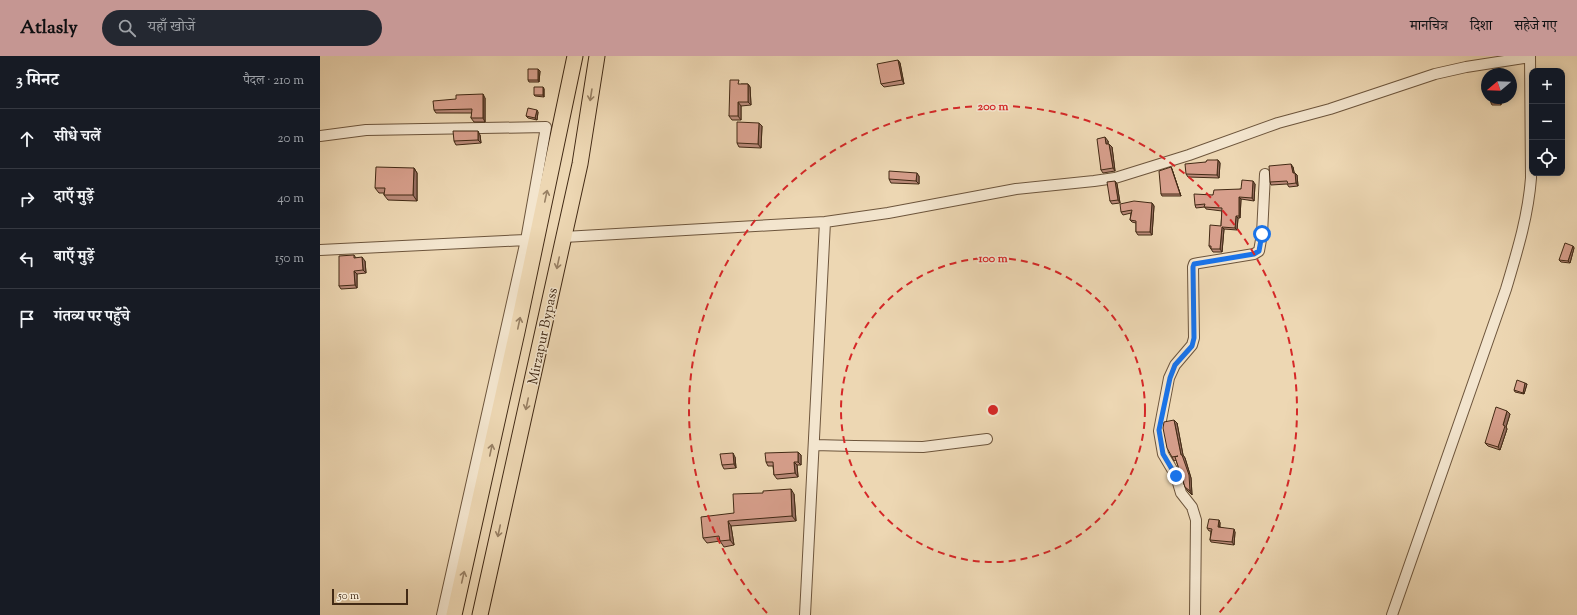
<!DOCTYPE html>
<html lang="hi">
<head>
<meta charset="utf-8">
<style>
	:root { --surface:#171b24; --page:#242831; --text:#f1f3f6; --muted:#9ea1a6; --line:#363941; --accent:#c59692 }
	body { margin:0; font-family:"Sorts Mill Goudy","Noto Serif Devanagari",serif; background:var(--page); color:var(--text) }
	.controls { position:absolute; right:12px; top:12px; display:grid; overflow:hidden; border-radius:8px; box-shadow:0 2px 10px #0003 }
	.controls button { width:36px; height:36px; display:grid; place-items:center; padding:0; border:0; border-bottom:1px solid var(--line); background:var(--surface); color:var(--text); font:20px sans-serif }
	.compass { position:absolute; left:1161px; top:12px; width:36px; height:36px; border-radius:50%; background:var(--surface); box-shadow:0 2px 10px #0003; rotate:251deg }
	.scale { position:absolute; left:12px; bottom:10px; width:76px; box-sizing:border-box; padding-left:4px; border:2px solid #422a15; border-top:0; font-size:11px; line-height:14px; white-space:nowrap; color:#422a15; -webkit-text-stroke:3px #f3e5ce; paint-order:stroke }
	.stop { position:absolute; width:12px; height:12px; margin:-9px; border:3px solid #1a73e8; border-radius:50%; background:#fff }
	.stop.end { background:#1a73e8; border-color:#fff; box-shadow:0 1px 4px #0008 }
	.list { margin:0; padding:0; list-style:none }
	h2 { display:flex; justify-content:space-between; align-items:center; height:52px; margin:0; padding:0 16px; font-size:17px }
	h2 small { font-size:13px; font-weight:400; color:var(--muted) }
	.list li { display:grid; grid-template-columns:26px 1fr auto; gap:12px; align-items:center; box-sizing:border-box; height:60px; padding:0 16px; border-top:1px solid var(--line) }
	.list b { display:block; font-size:15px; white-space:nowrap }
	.list em { font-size:13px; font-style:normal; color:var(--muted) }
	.icon { flex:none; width:22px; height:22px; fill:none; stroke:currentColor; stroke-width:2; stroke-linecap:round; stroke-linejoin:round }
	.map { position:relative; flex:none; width:1257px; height:559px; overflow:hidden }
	header { display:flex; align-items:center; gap:24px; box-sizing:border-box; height:56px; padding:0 20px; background:var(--accent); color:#111 }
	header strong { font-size:19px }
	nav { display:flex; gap:22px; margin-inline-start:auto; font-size:14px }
	.search { width:280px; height:36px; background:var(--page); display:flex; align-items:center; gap:10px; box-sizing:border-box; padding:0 14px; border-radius:22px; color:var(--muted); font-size:15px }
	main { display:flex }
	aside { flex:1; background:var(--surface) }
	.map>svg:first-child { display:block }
</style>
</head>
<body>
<header>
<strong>Atlasly</strong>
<div class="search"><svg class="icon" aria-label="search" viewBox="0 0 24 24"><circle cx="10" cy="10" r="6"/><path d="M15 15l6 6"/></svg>यहाँ खोजें</div>
<nav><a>मानचित्र</a><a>दिशा</a><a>सहेजे गए</a></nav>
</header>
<main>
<aside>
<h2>3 मिनट<small>पैदल · 210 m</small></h2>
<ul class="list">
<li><svg class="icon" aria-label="ahead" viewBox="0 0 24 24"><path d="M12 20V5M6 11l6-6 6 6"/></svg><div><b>सीधे चलें</b></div><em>20 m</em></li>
<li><svg class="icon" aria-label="right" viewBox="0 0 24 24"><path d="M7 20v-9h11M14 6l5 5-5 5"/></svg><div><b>दाएँ मुड़ें</b></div><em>40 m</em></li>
<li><svg class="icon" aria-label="left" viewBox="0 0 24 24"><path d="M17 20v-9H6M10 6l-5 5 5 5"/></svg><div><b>बाएँ मुड़ें</b></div><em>150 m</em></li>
<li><svg class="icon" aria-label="arrive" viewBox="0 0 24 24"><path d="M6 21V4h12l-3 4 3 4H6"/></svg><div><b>गंतव्य पर पहुँचे</b></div></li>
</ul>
</aside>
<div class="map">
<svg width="1257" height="559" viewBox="0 0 1257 559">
	<rect width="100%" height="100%" fill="#edd7b3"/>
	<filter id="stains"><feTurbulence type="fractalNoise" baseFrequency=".005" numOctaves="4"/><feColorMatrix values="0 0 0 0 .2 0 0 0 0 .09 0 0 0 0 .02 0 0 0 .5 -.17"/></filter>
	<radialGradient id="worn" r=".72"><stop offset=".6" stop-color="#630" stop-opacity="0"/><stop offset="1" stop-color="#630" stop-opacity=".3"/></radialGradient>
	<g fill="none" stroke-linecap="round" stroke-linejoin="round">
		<defs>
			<path id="minor" d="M 0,80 L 46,74 L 226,71 L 206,184 L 122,559
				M 244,181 L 505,166 L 568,157 L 696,133 L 774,125 L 795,122 L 869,99 L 958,67 L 1010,53 L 1115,18 L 1146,11 L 1210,1
				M 0,194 L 206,184
				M 494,389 L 534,390 L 603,391 L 667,383
				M 485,559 L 505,166
				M 875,559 L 876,464 L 872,451 L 861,437 L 856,420 L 843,398 L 839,375 L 849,322 L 855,309 L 872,289 L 874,282 L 873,211 L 874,208 L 879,207 L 934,198 L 939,195 L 942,178 L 945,118
				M 1072,559 L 1186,233 C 1197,196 1208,161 1211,122 L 1210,0"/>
			<path id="highway" d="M 134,559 L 197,276 L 255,0
				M 160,559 L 260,108 L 277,0"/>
		</defs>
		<!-- minor casing -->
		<use href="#minor" stroke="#6d553c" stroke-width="12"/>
		<!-- highway casing -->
		<use href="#highway" stroke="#422a15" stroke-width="17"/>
		<!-- minor -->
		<use href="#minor" stroke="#f3e5ce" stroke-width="10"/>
		<!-- highway -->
		<use href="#highway" stroke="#edd7b3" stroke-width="15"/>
	</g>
	<!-- wall -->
	<path fill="#b98978" stroke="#422a15" d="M 578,4 L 580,7 L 584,28 L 564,31 L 561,28 Z
		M 218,13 L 220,15 L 219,26 L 209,26 L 208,24 Z
		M 421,28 L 428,28 L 430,31 L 431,49 L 421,50 L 421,64 L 412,64 L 409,60 Z
		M 223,31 L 224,33 L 224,41 L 215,40 L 214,39 Z
		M 165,42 L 165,66 L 154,66 L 151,62 L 152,57 L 116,57 L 114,54 Z
		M 1171,42 L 1181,42 L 1181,49 L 1172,49 L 1171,47 Z
		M 218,56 L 217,64 L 208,62 L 206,60 Z
		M 442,70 L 441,92 L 419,91 L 417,87 Z
		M 160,79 L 161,87 L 136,89 L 134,85 Z
		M 788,85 L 788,88 L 792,91 L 795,115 L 783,117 L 781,114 Z
		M 898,104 L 900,107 L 899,122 L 868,121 L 866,118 L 886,106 Z
		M 851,111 L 852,113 L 861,140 L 842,140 L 841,138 Z
		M 973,111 L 974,117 L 975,117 L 977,119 L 978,130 L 969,131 L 967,128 L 951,129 L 950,126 Z
		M 94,112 L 97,117 L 97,145 L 68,144 L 64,139 L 64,137 L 59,137 L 55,132 Z
		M 599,120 L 599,128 L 571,127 L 569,123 Z
		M 795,125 L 797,128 L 800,147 L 792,148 L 790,145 Z
		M 935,128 L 934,145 L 921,143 L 920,162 L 918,162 L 917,174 L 904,173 L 902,196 L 893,196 L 889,190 L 901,170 L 902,155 L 886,153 L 885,151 L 876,152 L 875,149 L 893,139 L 921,133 Z
		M 832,147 L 834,150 L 832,179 L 818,179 L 816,176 L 816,167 L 812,166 L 810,164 L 811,157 L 803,159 L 801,156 Z
		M 1253,190 L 1254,192 L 1250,207 L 1241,206 L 1239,204 Z
		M 34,199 L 36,202 L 45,205 L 46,217 L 37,218 L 37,232 L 21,233 L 19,230 Z
		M 1207,328 L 1204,338 L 1195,336 L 1194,334 Z
		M 1190,358 L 1186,371 L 1187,373 L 1180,394 L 1168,390 L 1165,387 Z
		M 857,367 L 863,399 L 865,402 L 871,422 L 872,439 L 867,434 L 865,431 L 856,404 L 854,405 L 852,401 Z
		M 481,399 L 481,409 L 477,409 L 478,421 L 457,423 L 454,419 L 453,410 L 448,410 L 446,406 Z
		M 415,401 L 416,412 L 404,413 L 402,409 Z
		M 474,438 L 476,465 L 411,470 L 414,489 L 404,491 L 400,485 L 387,487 L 383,482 L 414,457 Z
		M 899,464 L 900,467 L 900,471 L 915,476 L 914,489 L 891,486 L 890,484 L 891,475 L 889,475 L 887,472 Z"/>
	<!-- shaded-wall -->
	<path fill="#966f62" stroke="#422a15" d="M 578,4 L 580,7 L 584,28 L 582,24 Z
		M 218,13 L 220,15 L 219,26 L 218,24 Z
		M 428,28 L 430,31 L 431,49 L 428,46 Z
		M 223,31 L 224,33 L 224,41 L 223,39 Z
		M 163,38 L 165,42 L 165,66 L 163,62 Z
		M 1180,42 L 1181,42 L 1181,49 L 1180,47 Z
		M 418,46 L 421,50 L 421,64 L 418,60 Z
		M 217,54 L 218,56 L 217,64 L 215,62 Z
		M 439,67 L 442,70 L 441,92 L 438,88 Z
		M 158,75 L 160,79 L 161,87 L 158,84 Z
		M 785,81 L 788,85 L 788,92 L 786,88 Z
		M 789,88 L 792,91 L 795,115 L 793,112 Z
		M 898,104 L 900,107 L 899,122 L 897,119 Z
		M 971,108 L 973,111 L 975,120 L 973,117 Z
		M 851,111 L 852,113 L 861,140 L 860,138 Z
		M 94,112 L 97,117 L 97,145 L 93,139 Z
		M 597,117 L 599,120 L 599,128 L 596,125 Z
		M 975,117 L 977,119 L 978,130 L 976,127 Z
		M 795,125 L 797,128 L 800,147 L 798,144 Z
		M 933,125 L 935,128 L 934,145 L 932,142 Z
		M 919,141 L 921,143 L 920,162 L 919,160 Z
		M 832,147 L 834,150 L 832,179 L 830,176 Z
		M 916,160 L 918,162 L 917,174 L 915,172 Z
		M 902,171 L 904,173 L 902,196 L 900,193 Z
		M 1253,190 L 1254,192 L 1250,207 L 1248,205 Z
		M 42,201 L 45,205 L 46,217 L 43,214 Z
		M 34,215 L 37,218 L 37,232 L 35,229 Z
		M 1205,327 L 1207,328 L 1204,338 L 1203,337 Z
		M 1187,355 L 1190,358 L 1186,371 L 1187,373 L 1180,394 L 1178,391 L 1183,369 Z
		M 854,364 L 857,367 L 863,399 L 865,402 L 871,422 L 872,439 L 870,435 L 861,399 Z
		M 478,396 L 481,399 L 481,409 L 478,406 Z
		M 413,397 L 415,401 L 416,412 L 414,408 Z
		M 474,406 L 477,409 L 478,421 L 475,417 Z
		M 471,433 L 474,438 L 476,465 L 472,460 Z
		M 899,464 L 900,467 L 899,474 L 898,471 Z
		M 408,465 L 411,470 L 414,489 L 410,484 Z
		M 914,473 L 915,476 L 914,489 L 912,486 Z"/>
	<!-- building -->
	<path fill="#d79f8c" stroke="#422a15" d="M 578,4 L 582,24 L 561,28 L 557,8 Z
		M 208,13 L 218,13 L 218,24 L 208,24 Z
		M 410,24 L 419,24 L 418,28 L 428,28 L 428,46 L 418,46 L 418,60 L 409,60 Z
		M 214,31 L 223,31 L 223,39 L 214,39 Z
		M 163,38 L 163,62 L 151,62 L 152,53 L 114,54 L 113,45 L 136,43 L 136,39 Z
		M 1171,42 L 1180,42 L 1180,47 L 1171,47 Z
		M 208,52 L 217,54 L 215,62 L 206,60 Z
		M 417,66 L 439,67 L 438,88 L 417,87 Z
		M 133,75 L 158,75 L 158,84 L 134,85 Z
		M 785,81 L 786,88 L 789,88 L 793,112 L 781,114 L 777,83 Z
		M 887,104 L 898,104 L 897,119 L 866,118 L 865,108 L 886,106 Z
		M 971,108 L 973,117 L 975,117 L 976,127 L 968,128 L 967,125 L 950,126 L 949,110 Z
		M 56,111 L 94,112 L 93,139 L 64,139 L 65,132 L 55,132 Z
		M 851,111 L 860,138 L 841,138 L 839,115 Z
		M 569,115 L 597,117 L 596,125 L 569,123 Z
		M 922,124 L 933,125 L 932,142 L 919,141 L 919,160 L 916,160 L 915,172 L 902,171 L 900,193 L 891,193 L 891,190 L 889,190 L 890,169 L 901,170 L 902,152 L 884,151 L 885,148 L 875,149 L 874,138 L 893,139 L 894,134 L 921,133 Z
		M 795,125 L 798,144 L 790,145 L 787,126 Z
		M 814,145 L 832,147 L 830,176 L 816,176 L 816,165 L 810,164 L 812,154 L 801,156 L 800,148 Z
		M 1245,187 L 1253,190 L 1248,205 L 1239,204 Z
		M 34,199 L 34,202 L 42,201 L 43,214 L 34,215 L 35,229 L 19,230 L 19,200 Z
		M 1197,324 L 1205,327 L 1203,337 L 1194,334 Z
		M 1176,351 L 1187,355 L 1183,369 L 1185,370 L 1178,391 L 1165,387 Z
		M 854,364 L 861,399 L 862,399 L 869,419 L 870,435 L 865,431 L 855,401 L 858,400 L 852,401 L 847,392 L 843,372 L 844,366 Z
		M 478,396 L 478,406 L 474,406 L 475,417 L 454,419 L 453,406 L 446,406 L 445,397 Z
		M 413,397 L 414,408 L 402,409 L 400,398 Z
		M 471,433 L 472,460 L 408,465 L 410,484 L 400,485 L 399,480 L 383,482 L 381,461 L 414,457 L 413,438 L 443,437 L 443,435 Z
		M 889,463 L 899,464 L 898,471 L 914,473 L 912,486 L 890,484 L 892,473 L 887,472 Z"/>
	<!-- one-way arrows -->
	<defs><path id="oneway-shaft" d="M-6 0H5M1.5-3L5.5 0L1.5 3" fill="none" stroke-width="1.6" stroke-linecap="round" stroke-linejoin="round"/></defs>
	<g stroke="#988064">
		<use href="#oneway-shaft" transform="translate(271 39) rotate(99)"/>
		<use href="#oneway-shaft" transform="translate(226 140) rotate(-78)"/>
		<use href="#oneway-shaft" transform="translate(238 207) rotate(102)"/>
		<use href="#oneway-shaft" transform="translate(199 267) rotate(-78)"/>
		<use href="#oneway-shaft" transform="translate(207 348) rotate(102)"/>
		<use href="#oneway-shaft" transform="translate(171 394) rotate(-78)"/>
		<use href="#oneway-shaft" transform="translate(179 475) rotate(102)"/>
		<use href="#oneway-shaft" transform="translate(143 521) rotate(-77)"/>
	</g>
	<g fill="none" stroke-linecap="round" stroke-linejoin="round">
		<!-- route -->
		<path stroke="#1a73e8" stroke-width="5" d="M 856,420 L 843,398 L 839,374 L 850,322 L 855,309 L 872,290 L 874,282 L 873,211 L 874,208 L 934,198 L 939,195 L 942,178"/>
	</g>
	<!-- distance rings -->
	<g fill="none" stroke="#d62828" stroke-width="2" stroke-dasharray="7 5">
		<circle cx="673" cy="354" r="152"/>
		<path d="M447 557A304 304 0 1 1 899 557"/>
	</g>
	<g text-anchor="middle" stroke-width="3" stroke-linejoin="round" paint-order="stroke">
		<!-- street labels -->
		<g font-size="14" fill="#422a15" stroke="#f3e5ce">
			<text transform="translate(222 280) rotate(-78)" y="5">Mirzapur Bypass</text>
		</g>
	</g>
	<circle cx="673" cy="354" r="6" fill="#d62828" stroke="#f3e5ce" stroke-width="2"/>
	<g font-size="12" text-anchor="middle" font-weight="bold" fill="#d62828" stroke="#f3e5ce" stroke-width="3" stroke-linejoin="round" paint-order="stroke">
		<text x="673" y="54">200 m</text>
		<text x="673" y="206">100 m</text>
	</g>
	<rect width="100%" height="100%" filter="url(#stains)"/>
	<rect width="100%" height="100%" fill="url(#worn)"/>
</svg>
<div class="controls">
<button>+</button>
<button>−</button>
<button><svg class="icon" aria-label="locate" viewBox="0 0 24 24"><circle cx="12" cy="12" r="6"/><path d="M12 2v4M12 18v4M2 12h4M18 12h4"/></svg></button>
</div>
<svg class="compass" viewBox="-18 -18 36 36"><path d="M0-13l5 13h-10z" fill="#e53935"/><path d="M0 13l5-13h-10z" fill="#9ea1a6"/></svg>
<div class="scale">50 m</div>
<div class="stop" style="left:942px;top:178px"></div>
<div class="stop end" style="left:856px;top:420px"></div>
</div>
</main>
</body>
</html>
